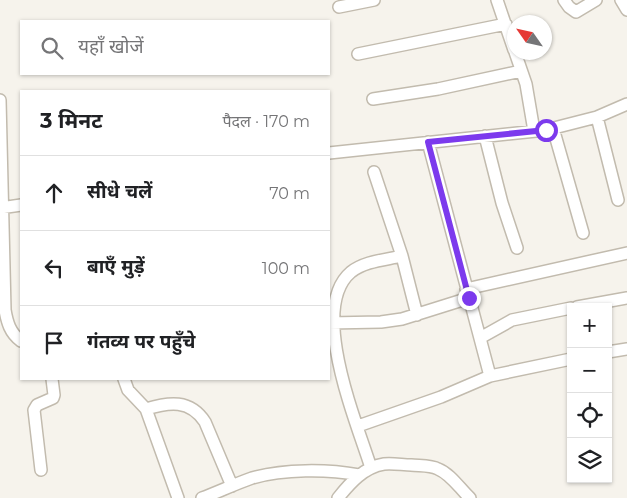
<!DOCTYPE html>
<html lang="hi">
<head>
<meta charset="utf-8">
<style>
	:root { --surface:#fff; --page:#f6f6f6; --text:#202124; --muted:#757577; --line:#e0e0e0 }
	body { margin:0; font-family:Montserrat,"Noto Sans Devanagari",sans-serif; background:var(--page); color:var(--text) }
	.controls { position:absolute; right:15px; bottom:15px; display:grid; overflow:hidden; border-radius:0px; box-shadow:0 1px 4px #0004 }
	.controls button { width:45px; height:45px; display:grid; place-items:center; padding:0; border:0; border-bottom:1px solid var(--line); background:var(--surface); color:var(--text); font:25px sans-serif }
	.compass { position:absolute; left:507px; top:15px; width:45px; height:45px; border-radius:50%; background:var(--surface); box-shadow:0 1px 4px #0004; rotate:304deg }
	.stop { position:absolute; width:15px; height:15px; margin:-11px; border:4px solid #7c3aed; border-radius:50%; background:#fff }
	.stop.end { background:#7c3aed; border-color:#fff; box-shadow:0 1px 5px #0008 }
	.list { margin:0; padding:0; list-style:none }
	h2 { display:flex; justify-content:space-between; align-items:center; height:65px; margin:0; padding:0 20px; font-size:21px }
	h2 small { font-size:16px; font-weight:400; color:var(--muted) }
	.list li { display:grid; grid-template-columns:32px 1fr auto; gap:15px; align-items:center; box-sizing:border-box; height:75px; padding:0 20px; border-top:1px solid var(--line) }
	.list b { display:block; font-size:19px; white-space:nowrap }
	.list em { font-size:16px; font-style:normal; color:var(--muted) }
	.icon { flex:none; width:28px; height:28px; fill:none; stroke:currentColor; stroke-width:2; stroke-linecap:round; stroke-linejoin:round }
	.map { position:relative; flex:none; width:627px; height:498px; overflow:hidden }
	.search { position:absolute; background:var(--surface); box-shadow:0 1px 4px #0004; left:20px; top:20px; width:310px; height:55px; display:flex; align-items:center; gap:12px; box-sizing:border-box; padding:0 18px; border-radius:0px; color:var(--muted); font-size:19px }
	.panel { position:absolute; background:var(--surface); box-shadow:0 1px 4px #0004; left:20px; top:90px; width:310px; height:290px; border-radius:0px }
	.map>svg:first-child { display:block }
</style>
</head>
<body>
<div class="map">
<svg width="627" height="498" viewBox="0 0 627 498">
	<rect width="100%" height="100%" fill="#f6f3ec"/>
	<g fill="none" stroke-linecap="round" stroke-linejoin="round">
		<defs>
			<path id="minor" d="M 497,0 L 514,50
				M 564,0 L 569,7 L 576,12 L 596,0
				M 621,0 L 627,10
				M 339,7 L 374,0
				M 515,52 L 526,84 L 534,131
				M 358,54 L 506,24
				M 373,99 L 438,89 L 521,71
				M 0,100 L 5,310 C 7,322 10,333 21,341
				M 597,117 L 618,200
				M 553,128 L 583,233
				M 485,136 L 502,203 L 517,248
				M 428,142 L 490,376
				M 329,153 L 546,130 L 597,117 L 627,104
				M 374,172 L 402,256 L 417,315
				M 0,208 L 21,205
				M 466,289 L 627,253
				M 577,307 L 627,298
				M 329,323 L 381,322 L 402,319 L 469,298
				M 480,338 L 512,320 L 571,308
				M 608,352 L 627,349
				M 124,379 L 128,390 L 146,409 L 178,498
				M 146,409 C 169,402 190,399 205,422 L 232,486
				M 358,426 L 441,397 L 490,376 L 571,359
				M 371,468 C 357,423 308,308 351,272 C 365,261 385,260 402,256
				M 41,470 L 34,410 L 37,405 L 53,398 L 54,395 L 52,379
				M 202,498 C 218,492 235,484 252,478 C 284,469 327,469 359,475
				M 338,498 C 350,483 364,467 384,464 C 393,463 403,465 411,465 C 420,466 431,465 438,469 C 451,474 460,489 470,498"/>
		</defs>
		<!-- minor casing -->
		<use href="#minor" stroke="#c2bbae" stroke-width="14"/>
		<!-- minor -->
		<use href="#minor" stroke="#fff" stroke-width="11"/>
	</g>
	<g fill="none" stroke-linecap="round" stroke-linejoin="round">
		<!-- route -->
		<path stroke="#7c3aed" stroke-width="6" d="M 469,298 L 428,142 L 546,130"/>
	</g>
</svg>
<div class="controls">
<button>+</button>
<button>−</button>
<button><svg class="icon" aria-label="locate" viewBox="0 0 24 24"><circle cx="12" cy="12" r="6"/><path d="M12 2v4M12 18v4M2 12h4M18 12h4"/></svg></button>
<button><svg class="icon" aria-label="layers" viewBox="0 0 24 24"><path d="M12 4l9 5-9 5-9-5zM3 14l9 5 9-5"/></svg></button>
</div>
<svg class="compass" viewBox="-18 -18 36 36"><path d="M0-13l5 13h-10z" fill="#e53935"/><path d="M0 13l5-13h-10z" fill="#757577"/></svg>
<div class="stop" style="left:546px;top:130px"></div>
<div class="stop end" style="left:469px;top:298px"></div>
<div class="search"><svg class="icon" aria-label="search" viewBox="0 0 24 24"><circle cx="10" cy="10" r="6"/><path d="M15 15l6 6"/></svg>यहाँ खोजें</div>
<section class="panel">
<h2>3 मिनट<small>पैदल · 170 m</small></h2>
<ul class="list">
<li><svg class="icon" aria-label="ahead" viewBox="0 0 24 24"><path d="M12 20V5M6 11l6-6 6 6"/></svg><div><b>सीधे चलें</b></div><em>70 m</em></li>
<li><svg class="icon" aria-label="left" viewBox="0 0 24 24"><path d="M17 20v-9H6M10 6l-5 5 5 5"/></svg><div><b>बाएँ मुड़ें</b></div><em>100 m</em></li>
<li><svg class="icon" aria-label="arrive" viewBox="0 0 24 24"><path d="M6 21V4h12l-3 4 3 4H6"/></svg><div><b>गंतव्य पर पहुँचे</b></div></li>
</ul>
</section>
</div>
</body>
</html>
